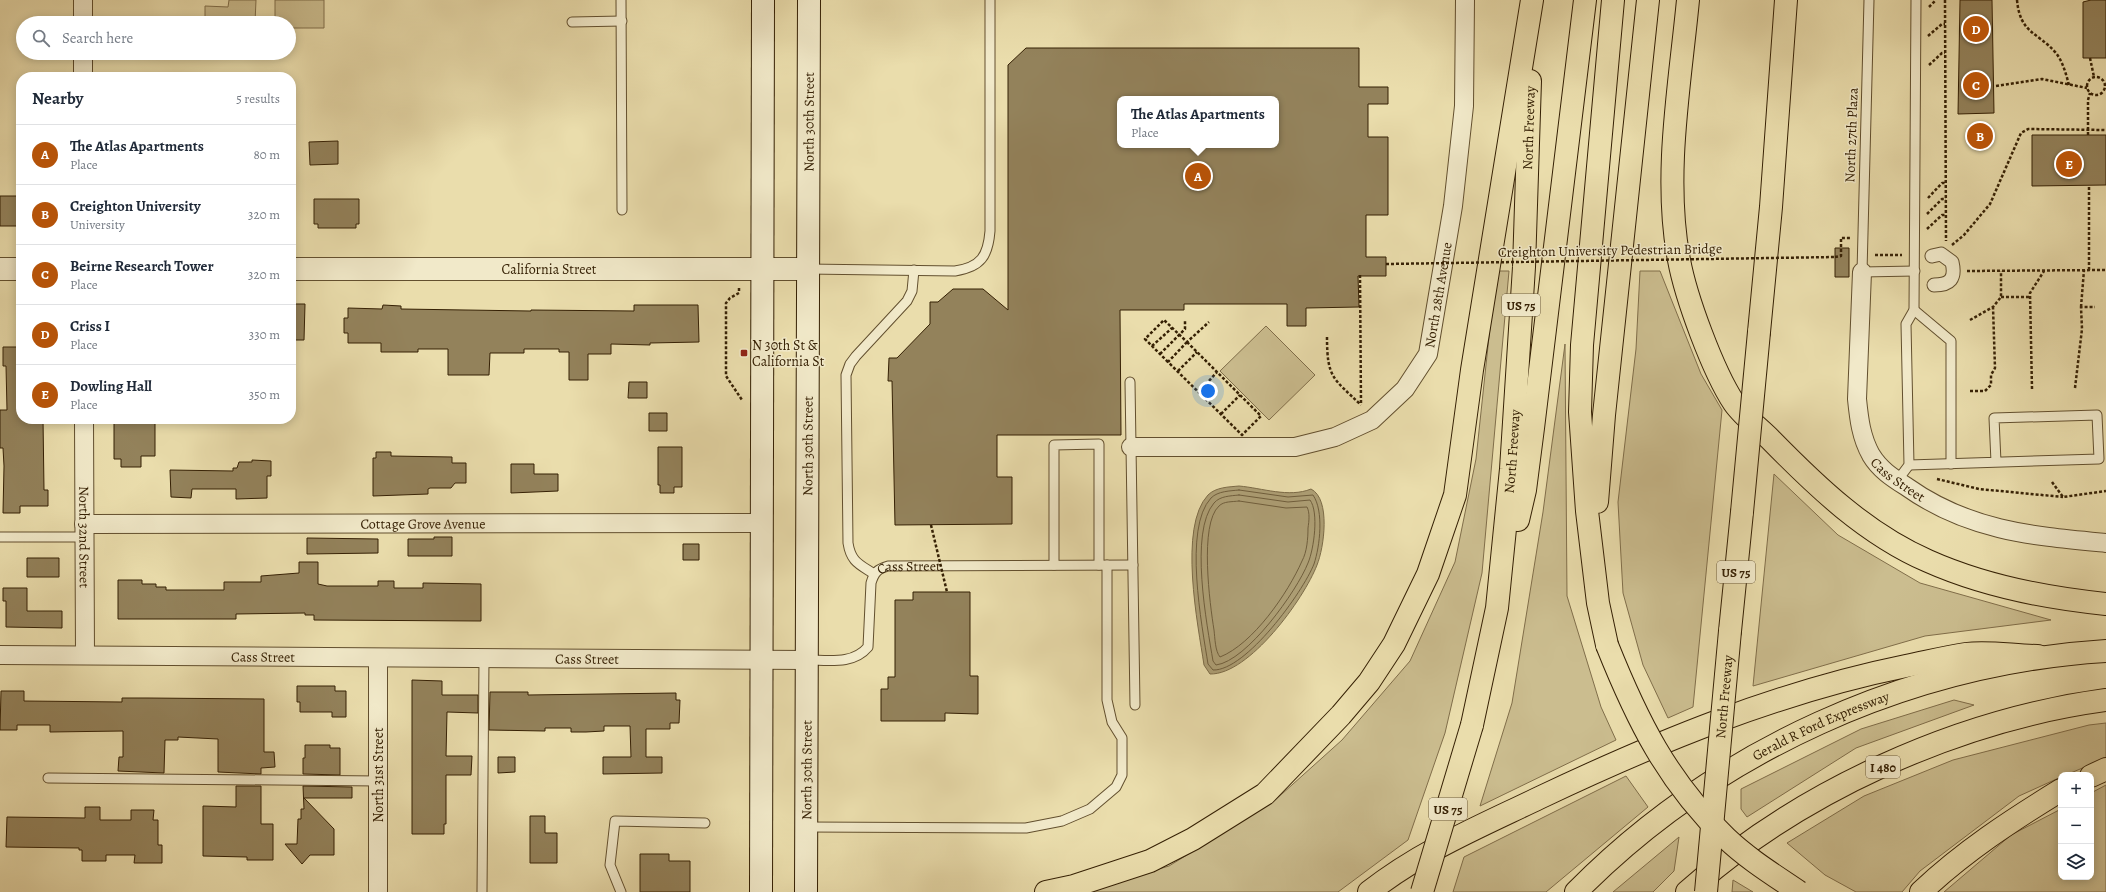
<!DOCTYPE html>
<html lang="en">
<head>
<meta charset="utf-8">
<style>
	:root { --surface:#fff; --page:#f2f2f3; --text:#1f2937; --muted:#747a83; --line:#e0e1e3; --accent:#b45309 }
	body { margin:0; font-family:Alegreya,serif; background:var(--page); color:var(--text) }
	.controls { position:absolute; right:12px; bottom:12px; display:grid; overflow:hidden; border-radius:8px; box-shadow:0 2px 10px #0003 }
	.controls button { width:36px; height:36px; display:grid; place-items:center; padding:0; border:0; border-bottom:1px solid var(--line); background:var(--surface); color:var(--text); font:20px sans-serif }
	.you { position:absolute; left:1208px; top:391px; width:14px; height:14px; margin:-10px; border:3px solid #fff; border-radius:50%; background:#1a73e8; box-shadow:0 0 0 6px #1a73e833 }
	.badge { display:grid; place-items:center; width:26px; height:26px; border-radius:50%; background:var(--accent); color:#fff; font-size:13px; font-weight:700 }
	.pin { position:absolute; translate:-50% -50%; border:2px solid #fff; box-shadow:0 1px 4px #0006 }
	.popup { position:absolute; left:1117px; top:96px; width:162px; height:52px; box-sizing:border-box; display:grid; place-content:center; border-radius:8px; background:var(--surface); filter:drop-shadow(0 1px 3px #0005); font-size:13px; white-space:nowrap; color:var(--muted) }
	.popup b { font-size:15px; color:var(--text) }
	.popup::after { content:''; position:absolute; left:50%; top:100%; margin-left:-8px; border:8px solid transparent; border-top-color:var(--surface) }
	.list { margin:0; padding:0; list-style:none }
	h2 { display:flex; justify-content:space-between; align-items:center; height:52px; margin:0; padding:0 16px; font-size:17px }
	h2 small { font-size:13px; font-weight:400; color:var(--muted) }
	.list li { display:grid; grid-template-columns:26px 1fr auto; gap:12px; align-items:center; box-sizing:border-box; height:60px; padding:0 16px; border-top:1px solid var(--line) }
	.list b { display:block; font-size:15px; white-space:nowrap }
	.list p { margin:0; font-size:13px; white-space:nowrap; color:var(--muted) }
	.list em { font-size:13px; font-style:normal; color:var(--muted) }
	.icon { flex:none; width:22px; height:22px; fill:none; stroke:currentColor; stroke-width:2; stroke-linecap:round; stroke-linejoin:round }
	.map { position:relative; flex:none; width:2106px; height:892px; overflow:hidden }
	.search { position:absolute; background:var(--surface); box-shadow:0 2px 10px #0003; left:16px; top:16px; width:280px; height:44px; display:flex; align-items:center; gap:10px; box-sizing:border-box; padding:0 14px; border-radius:22px; color:var(--muted); font-size:15px }
	.panel { position:absolute; background:var(--surface); box-shadow:0 2px 10px #0003; left:16px; top:72px; width:280px; height:352px; border-radius:16px }
	.map>svg:first-child { display:block }
</style>
</head>
<body>
<div class="map">
<svg width="2106" height="892" viewBox="0 0 2106 892">
	<rect width="100%" height="100%" fill="#eaddac"/>
	<filter id="stains"><feTurbulence type="fractalNoise" baseFrequency=".005" numOctaves="4"/><feColorMatrix values="0 0 0 0 .2 0 0 0 0 .09 0 0 0 0 .02 0 0 0 .5 -.17"/></filter>
	<radialGradient id="worn" r=".72"><stop offset=".6" stop-color="#630" stop-opacity="0"/><stop offset="1" stop-color="#630" stop-opacity=".3"/></radialGradient>
	<!-- green -->
	<path fill="#cbbd8f" stroke="#806e4a" d="M 229,0 L 256,0 L 255,23 L 205,23 L 205,6 L 228,7 Z
		M 275,0 L 324,0 L 324,28 L 289,28 L 289,23 L 275,23 Z
		M 1496,271 L 1509,271 L 1482,573 L 1445,733 L 1408,840 L 1338,892 L 1080,892 L 1169,866 L 1273,802 L 1342,740 L 1410,661 L 1455,562 L 1476,459 Z
		M 1640,271 L 1660,271 L 1701,374 L 1722,410 L 1693,707 L 1668,718 L 1643,665 L 1623,593 L 1618,502 L 1636,349 Z
		M 1266,326 L 1315,375 L 1269,420 L 1220,371 Z
		M 1565,344 L 1567,596 L 1601,707 L 1616,740 L 1480,806 L 1512,703 L 1543,512 Z
		M 1774,474 L 1838,535 L 1920,583 L 2051,620 L 1925,636 L 1753,686 Z
		M 1954,700 L 1974,705 L 1856,748 L 1747,817 L 1741,809 L 1741,789 L 1861,729 Z
		M 2106,723 L 2106,758 L 2066,775 L 2061,775 L 2061,777 L 2019,796 L 1920,871 L 1902,892 L 1856,892 L 1825,875 L 1787,843 L 1864,796 L 1953,760 L 2089,725 Z
		M 1626,776 L 1648,807 L 1546,892 L 1453,892 L 1464,857 Z
		M 2106,785 L 2106,892 L 1944,892 L 2011,835 L 2061,809 L 2061,877 L 2091,877 L 2091,793 Z
		M 1679,837 L 1674,871 L 1653,892 L 1613,892 Z
		M 1733,880 L 1753,892 L 1732,892 Z"/>
	<!-- water -->
	<path fill="#ac9d73" stroke="#7c6b47" d="M 1239,486 C 1262,488 1289,498 1311,489 C 1331,499 1324,548 1317,565 C 1304,599 1249,675 1210,674 L 1204,665 C 1198,625 1178,527 1208,495 C 1216,487 1229,487 1239,486 Z"/>
	<g fill="none" stroke-linecap="round" stroke-linejoin="round">
		<!-- shore -->
		<path stroke="#705e3c" stroke-width="1" d="M 1239,490 L 1288,497 L 1313,495 C 1324,511 1320,546 1314,564 C 1303,592 1246,671 1213,670 L 1208,664 C 1202,626 1183,528 1211,498 C 1218,491 1230,491 1239,490 Z
			M 1239,495 L 1288,502 L 1310,500 C 1319,512 1314,549 1308,563 C 1297,591 1247,661 1216,665 L 1213,661 C 1207,625 1189,532 1214,503 C 1220,496 1230,496 1239,495 Z
			M 1239,501 L 1286,508 L 1307,507 C 1310,513 1309,521 1308,528 C 1308,538 1307,552 1302,561 C 1288,593 1253,644 1220,657 C 1215,651 1215,638 1214,630 C 1210,605 1199,524 1219,506 C 1224,501 1232,502 1239,501 Z"/>
	</g>
	<!-- building -->
	<path fill="#93825b" stroke="#352004" fill-rule="evenodd" d="M 1960,0 L 1992,0 L 1994,113 L 1958,114 Z
		M 2091,0 L 2106,0 L 2106,58 L 2083,58 L 2083,2 Z
		M 1026,48 L 1359,48 L 1359,87 L 1388,87 L 1388,104 L 1368,104 L 1368,137 L 1388,137 L 1388,215 L 1366,215 L 1366,257 L 1386,257 L 1386,276 L 1358,276 L 1359,307 L 1306,308 L 1306,326 L 1287,326 L 1287,304 L 1184,304 L 1184,310 L 1120,310 L 1121,435 L 997,435 L 997,477 L 1012,477 L 1012,524 L 895,525 L 892,381 L 888,381 L 889,358 L 897,358 L 930,324 L 930,302 L 938,302 L 953,289 L 983,289 L 1008,310 L 1008,65 ZM 1120,99 L 1276,99 L 1276,145 L 1120,145 Z
		M 2032,135 L 2106,135 L 2106,185 L 2032,186 Z
		M 338,141 L 338,164 L 310,165 L 309,142 Z
		M 0,196 L 21,196 L 21,226 L 0,226 Z
		M 314,199 L 359,199 L 359,224 L 356,224 L 356,228 L 318,228 L 318,224 L 314,224 Z
		M 1835,248 L 1849,248 L 1849,277 L 1835,277 Z
		M 291,304 L 305,304 L 304,340 L 291,340 Z
		M 383,305 L 401,306 L 401,309 L 531,311 L 531,310 L 634,311 L 634,305 L 698,305 L 699,342 L 650,343 L 650,345 L 611,344 L 611,354 L 588,354 L 588,380 L 569,380 L 569,352 L 559,352 L 559,349 L 524,349 L 524,353 L 490,353 L 489,375 L 448,375 L 448,349 L 418,349 L 418,352 L 381,352 L 381,343 L 348,343 L 348,333 L 344,333 L 344,318 L 348,318 L 348,308 L 382,309 Z
		M 3,347 L 21,347 L 21,419 L 43,419 L 44,490 L 48,490 L 48,506 L 20,506 L 20,513 L 3,513 L 4,466 L 3,448 L 0,448 L 0,410 L 7,410 L 6,366 L 3,366 Z
		M 629,382 L 647,382 L 647,398 L 628,398 Z
		M 649,413 L 667,413 L 667,431 L 649,431 Z
		M 114,419 L 155,419 L 155,456 L 141,456 L 141,467 L 121,467 L 121,459 L 114,459 Z
		M 658,447 L 682,447 L 682,487 L 674,487 L 674,493 L 660,493 L 660,485 L 658,485 Z
		M 376,452 L 391,452 L 391,456 L 452,457 L 452,463 L 466,463 L 466,483 L 455,483 L 451,488 L 430,488 L 428,489 L 428,494 L 373,496 L 373,458 L 376,458 Z
		M 252,460 L 271,461 L 271,476 L 267,476 L 267,498 L 236,499 L 236,489 L 192,489 L 191,498 L 171,497 L 170,470 L 233,471 L 233,468 L 237,468 L 239,462 L 252,462 Z
		M 511,464 L 534,464 L 534,474 L 558,474 L 558,491 L 511,493 Z
		M 434,537 L 452,537 L 452,556 L 408,556 L 408,539 L 434,539 Z
		M 307,538 L 378,539 L 378,553 L 307,554 Z
		M 683,544 L 699,544 L 699,560 L 683,560 Z
		M 27,558 L 59,558 L 59,577 L 27,577 Z
		M 299,562 L 318,562 L 318,584 L 327,586 L 378,586 L 378,581 L 394,581 L 394,588 L 423,588 L 423,583 L 481,584 L 481,621 L 314,620 L 314,615 L 305,615 L 305,613 L 236,614 L 236,619 L 118,619 L 118,580 L 142,580 L 142,584 L 156,584 L 156,587 L 166,587 L 166,590 L 224,590 L 224,582 L 261,582 L 261,576 L 299,573 Z
		M 3,588 L 27,588 L 27,611 L 62,611 L 62,628 L 6,627 L 6,601 L 3,601 Z
		M 913,592 L 970,592 L 970,676 L 978,676 L 978,714 L 945,713 L 945,721 L 881,721 L 881,689 L 888,689 L 888,677 L 895,677 L 895,600 L 913,600 Z
		M 412,680 L 442,681 L 442,695 L 478,695 L 478,713 L 447,712 L 446,756 L 472,756 L 471,775 L 446,775 L 446,824 L 444,824 L 444,834 L 412,834 Z
		M 297,686 L 335,686 L 335,691 L 346,691 L 346,717 L 332,717 L 332,712 L 300,712 L 300,702 L 297,702 Z
		M 1,691 L 24,691 L 24,701 L 122,702 L 122,698 L 147,698 L 264,699 L 264,752 L 274,752 L 275,767 L 261,768 L 261,774 L 218,772 L 218,739 L 178,737 L 178,740 L 165,740 L 164,773 L 118,771 L 119,757 L 123,757 L 123,731 L 50,732 L 50,725 L 17,725 L 17,730 L 0,730 Z
		M 490,692 L 528,692 L 528,695 L 676,693 L 676,700 L 680,700 L 679,723 L 670,723 L 670,729 L 646,729 L 646,757 L 662,757 L 662,773 L 603,774 L 603,757 L 631,757 L 630,726 L 604,726 L 604,731 L 586,732 L 571,732 L 571,728 L 545,728 L 545,731 L 489,730 Z
		M 305,745 L 330,745 L 330,748 L 340,748 L 340,775 L 303,774 L 303,758 L 305,758 Z
		M 498,757 L 515,757 L 515,772 L 498,773 Z
		M 236,786 L 261,786 L 261,824 L 273,824 L 273,860 L 247,860 L 247,857 L 203,856 L 203,806 L 236,807 Z
		M 303,786 L 352,787 L 352,798 L 304,798 L 334,829 L 334,855 L 310,855 L 302,864 L 285,844 L 297,844 L 298,819 L 301,819 L 301,809 L 304,809 Z
		M 85,807 L 100,807 L 100,820 L 131,820 L 131,810 L 154,810 L 153,820 L 158,820 L 158,845 L 162,845 L 162,863 L 134,863 L 135,855 L 106,855 L 106,861 L 82,861 L 82,850 L 79,850 L 79,848 L 6,847 L 7,817 L 85,818 Z
		M 530,816 L 545,816 L 545,833 L 557,833 L 557,863 L 530,863 Z
		M 640,854 L 669,854 L 669,861 L 690,861 L 690,892 L 640,892 Z"/>
	<g fill="none" stroke-linecap="round" stroke-linejoin="round">
		<defs>
			<g id="service">
				<path d="M 621,0 L 622,210"/>
				<path d="M 1869,0 L 1862,272 L 1915,271"/>
				<path d="M 572,22 L 622,21"/>
				<path d="M 807,269 L 955,271 C 981,267 988,256 990,231 L 990,0"/>
				<path d="M 1914,310 L 1951,341 L 1951,464"/>
				<path d="M 1130,382 L 1135,705"/>
				<path d="M 1909,465 L 2099,459 L 2097,415 L 1994,418 L 1996,462"/>
				<path d="M 1897,481 L 1909,465 L 1906,324 L 1914,310 L 1916,0"/>
				<path d="M 0,537 L 84,537"/>
				<path d="M 1054,565 L 1054,445 L 1099,444 L 1099,565"/>
				<path d="M 874,574 C 859,564 851,562 848,543 L 846,375 L 850,364 L 856,356 L 907,301 L 912,291 L 914,270"/>
				<path id="s1" d="M 807,660 C 828,660 853,665 868,647 L 871,583 C 874,573 877,569 888,566 L 1133,565"/>
				<path d="M 48,778 L 378,781"/>
				<path d="M 806,827 L 1026,828 L 1062,821 L 1090,809 L 1116,787 L 1122,775 L 1122,738 L 1112,722 L 1107,700 L 1107,565"/>
				<path d="M 482,892 L 484,659"/>
				<path d="M 621,892 L 610,865 L 615,821 L 705,823"/>
			</g>
			<path id="pedestrian" d="M 1932,256 L 1941,254 L 1952,262 C 1956,279 1950,285 1934,285"/>
			<g id="minor">
				<path d="M 83,0 L 83,23"/>
				<path d="M 83,53 L 83,77"/>
				<path id="s2" d="M 1862,272 L 1857,399 C 1859,419 1861,437 1871,455 C 1880,470 1893,478 1907,487 C 1969,531 2033,536 2106,543"/>
				<path id="s3" d="M 84,419 L 85,655"/>
				<path id="s4" d="M 1131,447 L 1295,447 L 1335,437 L 1372,420 L 1405,389 L 1428,354 L 1453,206 L 1464,106 L 1465,0"/>
				<path id="s5" d="M 84,524 L 761,523"/>
				<path id="s6" d="M 0,655 L 807,660"/>
				<path d="M 378,658 L 378,892"/>
			</g>
			<g id="tertiary">
				<path d="M 0,269 L 21,269"/>
				<path id="s7" d="M 291,269 L 807,269"/>
			</g>
			<g id="secondary">
				<path d="M 761,892 L 763,0"/>
				<path id="s8" d="M 806,892 L 809,0"/>
			</g>
			<g id="motorway">
				<path d="M 1688,0 C 1680,84 1663,176 1679,260 C 1686,298 1713,371 1734,403 C 1743,416 1759,428 1770,439 C 1817,487 1866,534 1928,561 C 1984,586 2046,598 2106,604"/>
				<path d="M 1759,332 L 1771,207 L 1786,0"/>
				<path d="M 1597,502 L 1604,415 L 1648,0"/>
				<path d="M 1518,520 L 1525,490 L 1533,428 L 1585,0"/>
				<path d="M 1730,631 L 1742,512"/>
				<path d="M 1607,645 L 1598,603 L 1587,511 L 1580,412 L 1582,345 L 1613,0"/>
				<path id="s9" d="M 1472,725 L 1497,608 L 1511,469 L 1524,267 L 1530,81"/>
				<path d="M 2091,776 L 2106,769"/>
				<path d="M 1046,892 L 1074,886 L 1150,861 L 1193,839 L 1265,794 L 1341,715 L 1369,682 L 1394,644 L 1428,574 L 1455,495 L 1472,370 L 1532,0"/>
				<path d="M 1369,892 C 1421,851 1481,826 1539,798 C 1657,742 1778,692 1906,666 C 1926,662 1946,657 1966,654 C 1989,651 2015,656 2038,656"/>
				<path id="s10" d="M 1576,892 C 1715,751 1909,663 2106,651"/>
				<path d="M 1687,892 C 1798,792 1957,720 2106,700"/>
				<path d="M 1921,892 C 1963,852 2012,820 2061,790"/>
			</g>
		</defs>
		<!-- service casing -->
		<use href="#service" stroke="#624f2e" stroke-width="11"/>
		<!-- pedestrian casing -->
		<use href="#pedestrian" stroke="#624f2e" stroke-width="15"/>
		<!-- minor casing -->
		<use href="#minor" stroke="#624f2e" stroke-width="20"/>
		<!-- tertiary casing -->
		<use href="#tertiary" stroke="#624f2e" stroke-width="24"/>
		<!-- secondary casing -->
		<use href="#secondary" stroke="#352004" stroke-width="24"/>
		<!-- motorway casing -->
		<use href="#motorway" stroke="#352004" stroke-width="24"/>
		<!-- path -->
		<path stroke="#352004" stroke-width="2.5" stroke-dasharray="3 2" stroke-linecap="butt" d="M 1945,0 L 1946,241
			M 2017,0 C 2020,34 2038,32 2056,53 C 2063,62 2066,74 2069,85
			M 1929,7 L 1936,0
			M 1928,36 L 1942,24 L 1945,24
			M 2090,58 L 2094,77
			M 1929,65 L 1942,53 L 1945,53
			M2087 86a9 9 0 1 1 18 0a9 9 0 1 1-18 0Z
			M 1996,86 L 2042,79 L 2087,88
			M 2088,135 L 2088,100 L 2090,93
			M 1928,198 L 1942,183 L 1946,183
			M 1927,214 L 1942,199 L 1946,199
			M 1927,229 L 1942,215 L 1946,215
			M 1952,245 L 1964,235 L 1990,204 L 2021,133 L 2028,129 L 2106,130
			M 1875,255 L 1902,255
			M 1835,257 L 1841,256 L 1841,238 L 1850,238
			M 2089,270 L 2089,185
			M 1967,271 L 2106,270
			M 1360,275 L 1361,405
			M 739,288 L 739,293 L 730,298 L 726,303 L 726,376 L 742,400
			M 2001,297 L 2030,297
			M 2081,307 L 2084,270
			M 1970,320 L 1993,307 L 2001,297 L 2001,271
			M 1327,337 C 1327,378 1333,378 1361,405
			M 1187,342 L 1261,416 L 1242,435 L 1168,362 Z
			M 1152,346 L 1172,328
			M 1160,354 L 1185,329 L 1185,321
			M 1168,362 L 1145,339 L 1164,320 L 1187,342 L 1209,322
			M 1178,371 L 1197,352
			M 2075,388 L 2082,329 L 2081,307 L 2095,307
			M 2032,389 L 2030,293 L 2044,271
			M 1970,391 L 1985,391 L 1991,385 L 1991,375 L 1995,368 L 1993,307
			M 1199,392 L 1217,372
			M 1221,414 L 1240,395
			M 1937,479 L 1979,489 L 2063,497
			M 2052,482 L 2063,497 L 2106,491"/>
		<!-- service -->
		<use href="#service" stroke="#f1e9c9" stroke-width="9"/>
		<!-- pedestrian -->
		<use href="#pedestrian" stroke="#f1e9c9" stroke-width="13"/>
		<!-- minor -->
		<use href="#minor" stroke="#f1e9c9" stroke-width="18"/>
		<!-- tertiary -->
		<use href="#tertiary" stroke="#f1e9c9" stroke-width="22"/>
		<!-- secondary -->
		<use href="#secondary" stroke="#f1e9c9" stroke-width="22"/>
		<!-- motorway -->
		<use href="#motorway" stroke="#eaddac" stroke-width="22"/>
		<defs>
			<g id="motorway-bridge">
				<path d="M 1742,512 L 1759,332"/>
				<path d="M 1607,645 C 1637,720 1667,781 1726,838 C 1748,859 1774,875 1799,892"/>
				<path d="M 1422,892 L 1472,725"/>
				<path id="s11" d="M 1706,892 L 1730,631"/>
			</g>
		</defs>
		<!-- motorway-bridge casing -->
		<use href="#motorway-bridge" stroke="#352004" stroke-width="24" stroke-linecap="butt"/>
		<!-- path-bridge -->
		<path stroke="#352004" stroke-width="2.5" stroke-dasharray="3 2" stroke-linecap="butt" d="M 1386,264 L 1835,257
			M 931,525 L 947,592"/>
		<!-- motorway-bridge -->
		<use href="#motorway-bridge" stroke="#eaddac" stroke-width="22"/>
	</g>
	<!-- markers -->
	<rect fill="#8f2418" stroke="#f1e9c9" stroke-width="1.5" x="740" y="349" width="8" height="8" rx="2"/>
	<g text-anchor="middle" stroke-width="3" stroke-linejoin="round" paint-order="stroke">
		<!-- shield labels -->
		<g fill="#f1e9c9" stroke="#6d5c3f" stroke-width="1">
			<rect x="1502" y="294" width="38" height="22" rx="3"/>
			<rect x="1717" y="561" width="38" height="22" rx="3"/>
			<rect x="1866" y="756" width="34" height="22" rx="3"/>
			<rect x="1429" y="798" width="38" height="22" rx="3"/>
		</g>
		<g font-size="13" font-weight="bold" fill="#352004">
			<text x="1521" y="310">US 75</text>
			<text x="1736" y="577">US 75</text>
			<text x="1883" y="772">I 480</text>
			<text x="1448" y="814">US 75</text>
		</g>
		<!-- street labels -->
		<g font-size="14" fill="#352004" stroke="#f1e9c9">
			<text dy="5" stroke="none"><textPath href="#s8" startOffset="770">North 30th Street</textPath></text>
			<text dy="5" stroke="none"><textPath href="#s9" startOffset="601">North Freeway</textPath></text>
			<text transform="translate(1851 135) rotate(-88)" y="5">North 27th Plaza</text>
			<text transform="translate(1610 250) rotate(-1)" y="5">Creighton University Pedestrian Bridge</text>
			<text dy="5" stroke="none"><textPath href="#s7" startOffset="258">California Street</textPath></text>
			<text dy="5" stroke="none"><textPath href="#s4" startOffset="393">North 28th Avenue</textPath></text>
			<text dy="5" stroke="none"><textPath href="#s8" startOffset="446">North 30th Street</textPath></text>
			<text dy="5" stroke="none"><textPath href="#s9" startOffset="277">North Freeway</textPath></text>
			<text dy="5" stroke="none"><textPath href="#s2" startOffset="222">Cass Street</textPath></text>
			<text dy="5" stroke="none"><textPath href="#s5" startOffset="339">Cottage Grove Avenue</textPath></text>
			<text dy="5" stroke="none"><textPath href="#s3" startOffset="118">North 32nd Street</textPath></text>
			<text dy="5" stroke="none"><textPath href="#s1" startOffset="175">Cass Street</textPath></text>
			<text dy="5" stroke="none"><textPath href="#s6" startOffset="263">Cass Street</textPath></text>
			<text dy="5" stroke="none"><textPath href="#s6" startOffset="587">Cass Street</textPath></text>
			<text dy="5" stroke="none"><textPath href="#s11" startOffset="196">North Freeway</textPath></text>
			<text dy="5" stroke="none"><textPath href="#s10" startOffset="298">Gerald R Ford Expressway</textPath></text>
			<text dy="5" stroke="none"><textPath href="#s8" startOffset="122">North 30th Street</textPath></text>
			<text transform="translate(378 775) rotate(-90)" y="5">North 31st Street</text>
		</g>
		<!-- poi labels -->
		<g font-size="14" fill="#352004" stroke="#f1e9c9" text-anchor="start">
			<text x="752" y="350">N 30th St &amp;<tspan x="752" dy="16">California St</tspan></text>
		</g>
	</g>
	<rect width="100%" height="100%" filter="url(#stains)"/>
	<rect width="100%" height="100%" fill="url(#worn)"/>
</svg>
<div class="controls">
<button>+</button>
<button>−</button>
<button><svg class="icon" aria-label="layers" viewBox="0 0 24 24"><path d="M12 4l9 5-9 5-9-5zM3 14l9 5 9-5"/></svg></button>
</div>
<div class="you"></div>
<div class="pin badge" style="left:1198px;top:176px">A</div>
<div class="popup"><b>The Atlas Apartments</b>Place</div>
<div class="pin badge" style="left:1980px;top:136px">B</div>
<div class="pin badge" style="left:1976px;top:85px">C</div>
<div class="pin badge" style="left:1976px;top:29px">D</div>
<div class="pin badge" style="left:2069px;top:164px">E</div>
<div class="search"><svg class="icon" aria-label="search" viewBox="0 0 24 24"><circle cx="10" cy="10" r="6"/><path d="M15 15l6 6"/></svg>Search here</div>
<section class="panel">
<h2>Nearby<small>5 results</small></h2>
<ul class="list">
<li><span class="badge">A</span><div><b>The Atlas Apartments</b><p>Place</p></div><em>80 m</em></li>
<li><span class="badge">B</span><div><b>Creighton University</b><p>University</p></div><em>320 m</em></li>
<li><span class="badge">C</span><div><b>Beirne Research Tower</b><p>Place</p></div><em>320 m</em></li>
<li><span class="badge">D</span><div><b>Criss I</b><p>Place</p></div><em>330 m</em></li>
<li><span class="badge">E</span><div><b>Dowling Hall</b><p>Place</p></div><em>350 m</em></li>
</ul>
</section>
</div>
</body>
</html>
